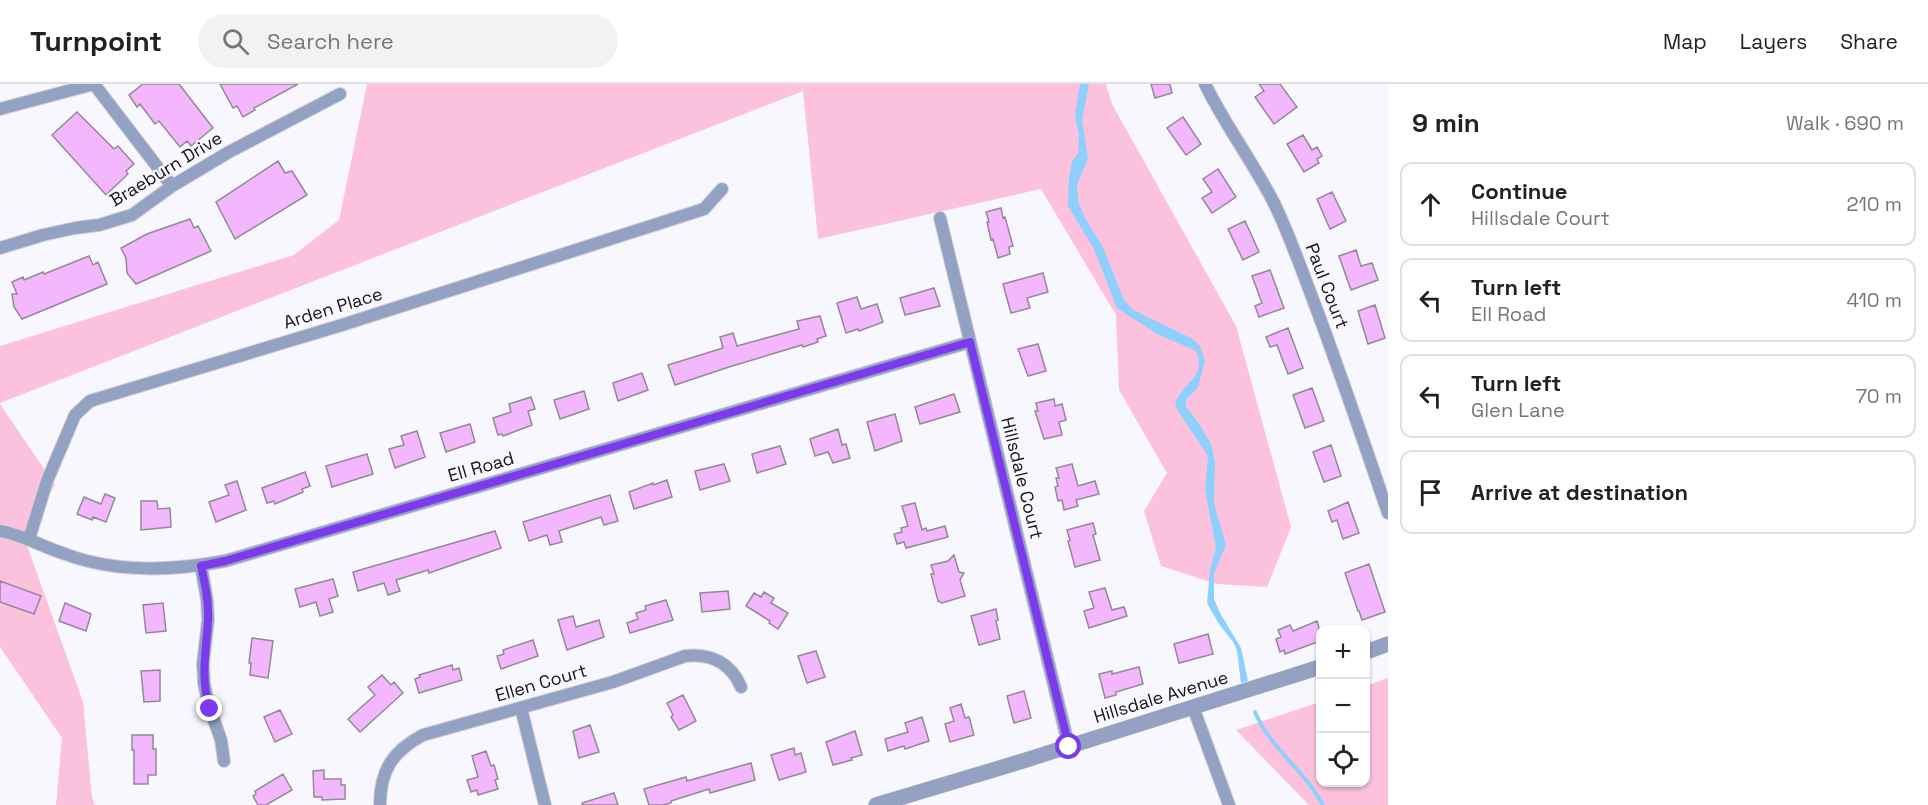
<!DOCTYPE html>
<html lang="en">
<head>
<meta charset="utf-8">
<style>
	:root { --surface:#fff; --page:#f2f2f2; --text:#222; --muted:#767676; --line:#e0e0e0 }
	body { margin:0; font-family:"Space Grotesk",sans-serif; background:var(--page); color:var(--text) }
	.controls { position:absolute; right:18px; bottom:18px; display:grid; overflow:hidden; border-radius:12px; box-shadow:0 2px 4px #0004 }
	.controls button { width:54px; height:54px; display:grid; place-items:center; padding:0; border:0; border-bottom:2px solid var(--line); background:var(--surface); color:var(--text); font:30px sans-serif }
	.stop { position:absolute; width:18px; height:18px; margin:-14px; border:4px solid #7c3aed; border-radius:50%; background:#fff }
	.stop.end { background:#7c3aed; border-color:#fff; box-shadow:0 2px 6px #0008 }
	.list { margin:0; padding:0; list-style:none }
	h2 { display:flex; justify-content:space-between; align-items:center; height:78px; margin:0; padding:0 24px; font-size:26px }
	h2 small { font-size:20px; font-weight:400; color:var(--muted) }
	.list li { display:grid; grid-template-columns:39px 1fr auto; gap:18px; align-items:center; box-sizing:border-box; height:84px; margin:0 12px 12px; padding:0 12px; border:2px solid var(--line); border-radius:12px }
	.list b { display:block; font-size:22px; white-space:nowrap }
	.list p { margin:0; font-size:20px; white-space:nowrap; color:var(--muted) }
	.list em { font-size:20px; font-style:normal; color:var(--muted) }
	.icon { flex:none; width:33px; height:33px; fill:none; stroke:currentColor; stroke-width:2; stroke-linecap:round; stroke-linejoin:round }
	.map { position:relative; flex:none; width:1388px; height:721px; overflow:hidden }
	header { display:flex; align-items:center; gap:36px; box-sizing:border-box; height:84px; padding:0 30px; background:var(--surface); border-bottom:2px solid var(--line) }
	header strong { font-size:28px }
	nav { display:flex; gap:33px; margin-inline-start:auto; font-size:21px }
	.search { width:420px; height:54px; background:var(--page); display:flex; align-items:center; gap:15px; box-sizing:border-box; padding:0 21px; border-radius:33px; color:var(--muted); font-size:22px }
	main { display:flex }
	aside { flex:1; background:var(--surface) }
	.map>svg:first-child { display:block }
</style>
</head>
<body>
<header>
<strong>Turnpoint</strong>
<div class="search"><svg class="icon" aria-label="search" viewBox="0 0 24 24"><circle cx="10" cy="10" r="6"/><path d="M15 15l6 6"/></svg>Search here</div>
<nav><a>Map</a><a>Layers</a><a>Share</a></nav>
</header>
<main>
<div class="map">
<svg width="1388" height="721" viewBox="0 0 1388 721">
	<rect width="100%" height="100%" fill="#f8f7fe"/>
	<!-- green -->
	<path fill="#fbc1dd" d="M 367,0 L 1106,0 L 1112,20 L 1236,242 L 1291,443 L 1267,503 L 1217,500 L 1161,482 L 1144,427 L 1167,389 L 1119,306 L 1116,231 L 1041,105 L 818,155 L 803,7 L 0,319 L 0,262 L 294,171 L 339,136 Z
		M 0,320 L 55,401 L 24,453 L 83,618 L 92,714 L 95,721 L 56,721 L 62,654 L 0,563 Z
		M 1388,594 L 1388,721 L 1309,721 L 1236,646 L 1320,618 L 1320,698 L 1366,698 L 1366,602 Z"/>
	<!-- water -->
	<path fill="#8ed0fd" d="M 1080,0 L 1089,0 L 1082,36 L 1088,75 L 1077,100 L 1078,117 L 1086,136 L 1102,161 L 1124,216 L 1133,226 L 1191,254 L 1200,262 L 1205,277 L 1198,303 L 1186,316 L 1186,323 L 1198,338 L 1211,360 L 1215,378 L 1214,419 L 1226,461 L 1214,489 L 1214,515 L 1220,529 L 1241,564 L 1248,597 L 1241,599 L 1237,567 L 1234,559 L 1219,540 L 1207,519 L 1210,486 L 1216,464 L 1205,405 L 1208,372 L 1178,327 L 1175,319 C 1184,298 1207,292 1196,267 L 1157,250 L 1117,224 L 1094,165 L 1068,122 L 1069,95 L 1072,77 L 1078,70 L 1079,52 L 1075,31 Z"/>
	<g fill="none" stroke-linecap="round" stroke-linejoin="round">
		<!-- stream -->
		<path stroke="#8ed0fd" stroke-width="4" d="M 1255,628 C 1267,657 1291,676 1310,701 C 1315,707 1318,714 1323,721"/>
	</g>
	<!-- building -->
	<path fill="#f3b7fe" stroke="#948896" stroke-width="1.5" d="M 143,0 L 179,0 L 213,44 L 191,62 L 187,57 L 180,63 L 159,37 L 155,40 L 140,20 L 137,23 L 129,11 Z
		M 220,0 L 298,0 L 254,24 L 255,26 L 243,33 L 237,22 L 233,24 Z
		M 1151,0 L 1170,0 L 1172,9 L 1155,14 Z
		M 1259,0 L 1280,0 L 1297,23 L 1274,40 L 1255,13 L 1264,7 Z
		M 77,28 L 114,65 L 118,62 L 134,80 L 126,87 L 128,90 L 106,111 L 52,51 Z
		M 1183,33 L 1201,60 L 1186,71 L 1167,44 Z
		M 1303,51 L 1312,66 L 1317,63 L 1322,72 L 1317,75 L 1319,79 L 1304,88 L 1287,60 Z
		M 278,77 L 285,89 L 292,87 L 307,111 L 235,155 L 216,118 Z
		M 1218,85 L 1236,113 L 1212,129 L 1202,114 L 1212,108 L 1203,95 Z
		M 1332,108 L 1346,137 L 1330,145 L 1317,115 Z
		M 1001,124 L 1003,134 L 1005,133 L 1013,162 L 1009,163 L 1010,170 L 998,174 L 993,155 L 991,156 L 987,138 L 989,138 L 986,128 Z
		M 190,135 L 194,144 L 198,142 L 211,167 L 136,200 L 127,189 L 126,174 L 121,164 L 147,150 Z
		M 1245,137 L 1259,168 L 1243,176 L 1228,145 Z
		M 1356,166 L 1361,182 L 1372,179 L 1378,196 L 1351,206 L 1339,172 Z
		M 89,172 L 93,181 L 98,178 L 107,200 L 22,235 L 14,223 L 12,210 L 17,210 L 12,198 L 23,193 L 24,196 L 43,188 L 44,190 Z
		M 1270,186 L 1284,224 L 1259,233 L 1255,222 L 1262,219 L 1252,192 Z
		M 1043,189 L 1048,208 L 1027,214 L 1030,224 L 1011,229 L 1003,200 Z
		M 934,204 L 940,222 L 905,231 L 900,214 Z
		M 857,213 L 861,225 L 877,220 L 883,238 L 859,247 L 858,245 L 846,249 L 837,219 Z
		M 1375,221 L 1385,254 L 1368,260 L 1358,227 Z
		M 820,232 L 826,252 L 817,255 L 818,258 L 803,263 L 802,261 L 729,283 L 675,301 L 668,281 L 723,264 L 720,253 L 733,249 L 737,262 L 799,245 L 797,237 Z
		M 1288,244 L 1303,284 L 1288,290 L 1277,261 L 1270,263 L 1266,253 Z
		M 1038,260 L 1046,287 L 1028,292 L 1018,265 Z
		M 642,289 L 648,306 L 618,317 L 613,299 Z
		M 1312,304 L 1324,337 L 1305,344 L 1293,311 Z
		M 584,307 L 589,325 L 560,335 L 554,316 Z
		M 954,310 L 960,328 L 920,340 L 915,323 Z
		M 531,313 L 535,325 L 528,327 L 532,341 L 503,352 L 502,350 L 498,351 L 493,334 L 511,328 L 509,320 Z
		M 1054,315 L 1055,322 L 1062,320 L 1066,336 L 1059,338 L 1062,351 L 1044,355 L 1035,327 L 1038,327 L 1036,319 Z
		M 895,330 L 902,357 L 875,367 L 867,338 Z
		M 470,340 L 475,358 L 446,368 L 440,349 Z
		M 838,345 L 842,361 L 846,360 L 850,374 L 833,379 L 828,368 L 815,372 L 810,355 Z
		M 417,347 L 425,373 L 395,384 L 389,365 L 404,361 L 401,352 Z
		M 1331,361 L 1341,392 L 1324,398 L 1313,368 Z
		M 780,362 L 786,380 L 757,389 L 752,370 Z
		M 367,370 L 373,390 L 332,403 L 326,382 Z
		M 724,380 L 730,397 L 700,406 L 695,387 Z
		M 1072,380 L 1078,402 L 1095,397 L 1099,410 L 1076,416 L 1078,422 L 1064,426 L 1062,416 L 1058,417 L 1055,403 L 1058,402 L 1056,394 L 1059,394 L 1056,384 Z
		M 305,388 L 310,402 L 302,405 L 303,408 L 275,420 L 274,417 L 267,419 L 262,404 Z
		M 667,396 L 672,413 L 634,425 L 629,408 L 653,399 L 653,401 Z
		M 237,397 L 246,426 L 216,438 L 209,418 L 229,411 L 225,401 Z
		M 105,410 L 115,414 L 106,438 L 93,433 L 92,436 L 77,430 L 84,413 L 101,420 Z
		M 610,411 L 618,437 L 604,441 L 601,433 L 559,447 L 562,458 L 550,461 L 547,451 L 529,457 L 523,438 Z
		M 141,417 L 157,417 L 158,425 L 170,424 L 171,443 L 141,446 Z
		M 1348,418 L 1359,449 L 1343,455 L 1337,436 L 1332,438 L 1328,427 Z
		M 915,419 L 922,446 L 926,444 L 927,447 L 945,442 L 948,453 L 906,464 L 904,458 L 897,460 L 894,450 L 902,448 L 901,444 L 908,442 L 902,422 Z
		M 1093,439 L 1096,450 L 1093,451 L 1100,476 L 1075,483 L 1068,457 L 1070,456 L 1067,446 Z
		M 495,447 L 501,464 L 429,489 L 428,486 L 396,496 L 400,507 L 388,511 L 384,499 L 358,507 L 353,488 Z
		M 954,471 L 959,488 L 964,489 L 960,496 L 965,512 L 942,519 L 938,517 L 931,490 L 934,490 L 931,481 L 948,477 Z
		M 1369,480 L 1385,528 L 1362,536 L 1359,527 L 1358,527 L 1345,489 Z
		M 333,495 L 338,512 L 329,515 L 333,528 L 320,532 L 316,518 L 300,523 L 295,505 Z
		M 0,497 L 41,512 L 34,530 L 0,518 Z
		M 1105,504 L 1112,526 L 1124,523 L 1127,532 L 1089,544 L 1084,527 L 1094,524 L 1089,508 Z
		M 728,507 L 730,525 L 702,528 L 700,509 Z
		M 764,508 L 774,514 L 771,519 L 788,529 L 778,545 L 769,539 L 770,537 L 746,522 L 754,509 L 761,513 Z
		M 666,516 L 673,536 L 630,549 L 627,539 L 638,535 L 636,529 L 646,526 L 645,522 Z
		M 65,519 L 91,530 L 86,547 L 59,537 Z
		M 163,519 L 166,547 L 146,549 L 143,521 Z
		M 996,525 L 998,536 L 996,537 L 1000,555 L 979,561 L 971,532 Z
		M 573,532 L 576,543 L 599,536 L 604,553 L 567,566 L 558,536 Z
		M 1317,537 L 1320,548 L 1320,557 L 1285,570 L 1284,566 L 1280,568 L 1276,555 L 1281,553 L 1278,546 L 1290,541 L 1293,547 Z
		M 1208,550 L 1213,570 L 1179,579 L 1174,560 Z
		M 252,554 L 273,557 L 268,594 L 250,591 L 251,579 L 249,579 Z
		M 533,556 L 538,572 L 501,585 L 497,572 L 504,570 L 503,566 Z
		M 816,567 L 825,593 L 807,599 L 798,572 Z
		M 452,581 L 453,586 L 459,584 L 462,596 L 419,609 L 415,595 L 420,593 L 419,591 Z
		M 1139,583 L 1143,600 L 1116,608 L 1116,611 L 1105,614 L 1099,590 L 1112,587 L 1112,590 Z
		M 160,586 L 160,617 L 144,618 L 141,587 Z
		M 382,591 L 391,601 L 394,598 L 403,609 L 360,648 L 348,635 L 375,611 L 368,603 Z
		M 1024,607 L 1031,634 L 1014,639 L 1007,612 Z
		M 683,611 L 696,637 L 679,646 L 671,633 L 673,631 L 667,619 Z
		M 961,620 L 965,634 L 969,633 L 974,651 L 950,658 L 945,640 L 954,637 L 950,624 Z
		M 280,626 L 292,650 L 275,658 L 264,633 Z
		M 922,633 L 929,657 L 905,665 L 904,662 L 888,667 L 885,655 L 908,648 L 905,639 Z
		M 590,641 L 599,668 L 579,674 L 573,647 Z
		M 855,647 L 862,671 L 851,674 L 852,676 L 833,681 L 826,658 Z
		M 132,651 L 153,651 L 153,665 L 156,665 L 156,691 L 148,691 L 148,700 L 134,700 L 134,666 L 132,666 Z
		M 794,664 L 795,671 L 801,669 L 806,688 L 779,696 L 771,671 Z
		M 486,667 L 491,682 L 494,681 L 498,695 L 495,696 L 498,705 L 478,711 L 477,706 L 471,708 L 467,696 L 478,693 L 472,672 Z
		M 751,679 L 755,696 L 710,709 L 709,705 L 671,717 L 671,719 L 663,721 L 649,721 L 644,705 L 686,693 L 687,697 Z
		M 324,686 L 324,695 L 341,695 L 341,701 L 345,701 L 345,715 L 322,716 L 322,713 L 314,713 L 313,687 Z
		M 283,690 L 292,706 L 266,721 L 258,721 L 253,712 L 256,710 L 255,707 Z
		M 614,709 L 618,721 L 582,721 L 582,719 Z"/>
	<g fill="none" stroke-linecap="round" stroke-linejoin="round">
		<defs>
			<path id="minor" d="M 1205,0 C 1225,41 1253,78 1274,119 C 1290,152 1302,187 1315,221 C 1341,290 1364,359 1388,429
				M 0,25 L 94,0 L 172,102
				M 940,134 L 1069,663
				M 0,164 L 43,151 L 75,144 L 99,141 L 132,131 L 172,102 L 229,68 L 340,10
				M 0,447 C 23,451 43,463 65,470 C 116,489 172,487 225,477 L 970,258
				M 29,455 L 47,397 L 75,331 L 90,317 L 342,241 L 704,125 L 722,105
				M 201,482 L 207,516 L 208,536 L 203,580 L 204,599 L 208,619 L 221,656 L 224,677
				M 1193,623 L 1229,721
				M 521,624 L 545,721
				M 380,721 C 380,686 393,667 423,651 L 613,598 L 685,572 C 711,569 731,579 741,603"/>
			<path id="tertiary" d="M 1366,568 L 1388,560
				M 876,721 L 1013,680 L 1320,583"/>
		</defs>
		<!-- minor casing -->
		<use href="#minor" stroke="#d4d3d9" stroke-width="14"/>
		<!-- tertiary casing -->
		<use href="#tertiary" stroke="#d4d3d9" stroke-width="16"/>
		<!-- minor -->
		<use href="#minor" stroke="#93a1c3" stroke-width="12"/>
		<!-- tertiary -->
		<use href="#tertiary" stroke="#93a1c3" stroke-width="15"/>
	</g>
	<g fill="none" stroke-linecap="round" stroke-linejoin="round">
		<!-- route -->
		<path stroke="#7c3aed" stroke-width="8" d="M 210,625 C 200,595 206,568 208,537 C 209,518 205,500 201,482 L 225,477 L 970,258 L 1069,663"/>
	</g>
	<g text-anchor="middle" stroke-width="4.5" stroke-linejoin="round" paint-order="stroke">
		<!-- street labels -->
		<g font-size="18" fill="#141319" stroke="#f8f7fe">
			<text transform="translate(166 85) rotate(-31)" y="6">Braeburn Drive</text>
			<text transform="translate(1327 202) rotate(69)" y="6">Paul Court</text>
			<text transform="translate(333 224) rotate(-17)" y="6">Arden Place</text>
			<text transform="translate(481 383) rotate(-16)" y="6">Ell Road</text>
			<text transform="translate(1022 394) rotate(76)" y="6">Hillsdale Court</text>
			<text transform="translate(541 599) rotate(-16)" y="6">Ellen Court</text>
			<text transform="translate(1161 613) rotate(-17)" y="6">Hillsdale Avenue</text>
		</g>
	</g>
</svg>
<div class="controls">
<button>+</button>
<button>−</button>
<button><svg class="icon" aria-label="locate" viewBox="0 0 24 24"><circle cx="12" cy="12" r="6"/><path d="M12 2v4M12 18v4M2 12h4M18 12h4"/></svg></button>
</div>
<div class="stop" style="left:1069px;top:663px"></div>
<div class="stop end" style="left:210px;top:625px"></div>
</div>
<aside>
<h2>9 min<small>Walk · 690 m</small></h2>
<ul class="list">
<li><svg class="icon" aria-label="ahead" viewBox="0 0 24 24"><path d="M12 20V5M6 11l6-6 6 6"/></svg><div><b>Continue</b><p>Hillsdale Court</p></div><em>210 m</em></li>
<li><svg class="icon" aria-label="left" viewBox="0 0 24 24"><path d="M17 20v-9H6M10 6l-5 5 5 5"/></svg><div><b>Turn left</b><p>Ell Road</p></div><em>410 m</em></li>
<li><svg class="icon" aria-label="left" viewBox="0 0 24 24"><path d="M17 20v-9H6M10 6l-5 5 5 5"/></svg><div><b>Turn left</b><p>Glen Lane</p></div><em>70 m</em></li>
<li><svg class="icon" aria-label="arrive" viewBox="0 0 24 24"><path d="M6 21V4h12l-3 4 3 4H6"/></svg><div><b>Arrive at destination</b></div></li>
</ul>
</aside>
</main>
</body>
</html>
